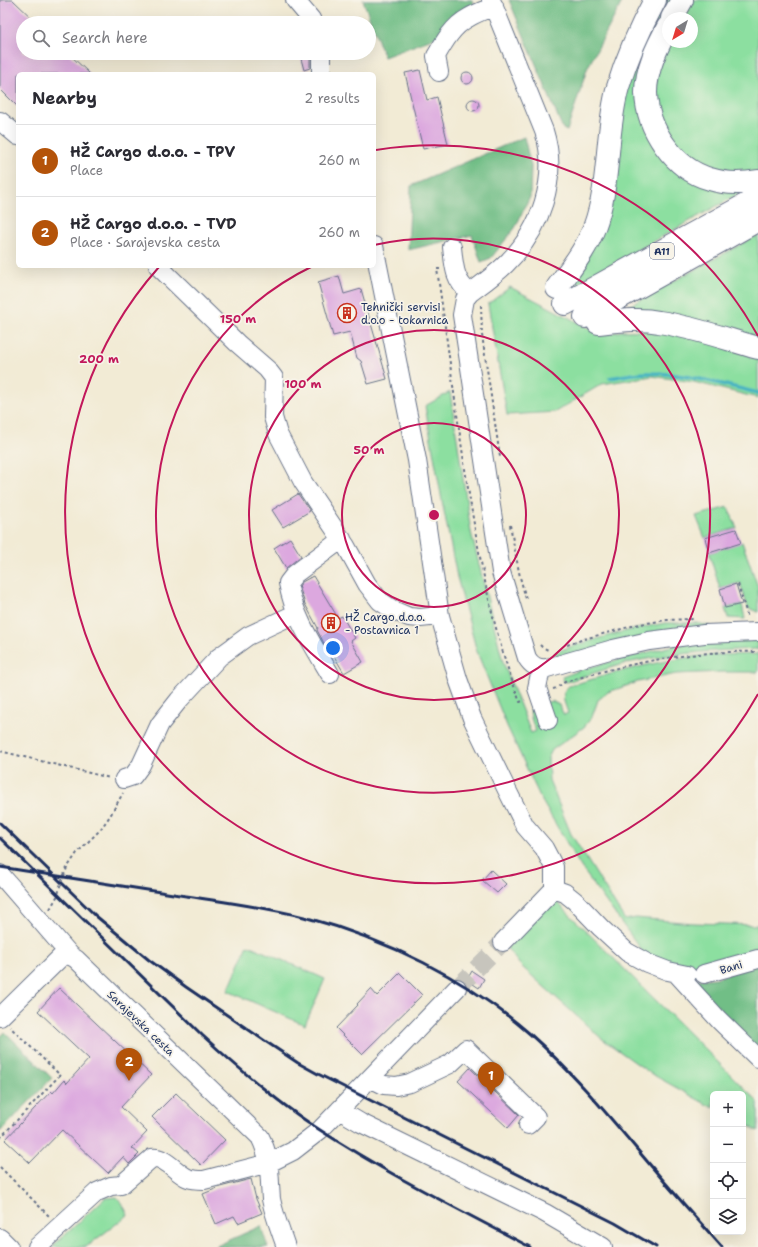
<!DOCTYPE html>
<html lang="en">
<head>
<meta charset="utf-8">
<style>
	:root { --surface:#fff; --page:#f2f2f3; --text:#2b2b33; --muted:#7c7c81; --line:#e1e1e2; --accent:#b45309 }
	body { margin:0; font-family:"Shantell Sans",sans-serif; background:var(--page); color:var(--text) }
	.controls { position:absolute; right:12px; bottom:12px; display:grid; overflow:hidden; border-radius:6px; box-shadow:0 4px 16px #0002 }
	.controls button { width:36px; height:36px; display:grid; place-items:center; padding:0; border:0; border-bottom:1px solid var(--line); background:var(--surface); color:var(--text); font:20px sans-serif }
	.compass { position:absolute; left:662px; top:12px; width:36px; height:36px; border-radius:50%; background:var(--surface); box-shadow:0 4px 16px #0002; rotate:218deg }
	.you { position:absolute; left:333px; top:648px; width:14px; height:14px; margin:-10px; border:3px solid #fff; border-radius:50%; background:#1a73e8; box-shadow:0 0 0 6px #1a73e833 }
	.badge { display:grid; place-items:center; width:26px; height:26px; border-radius:50%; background:var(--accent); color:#fff; font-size:13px; font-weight:700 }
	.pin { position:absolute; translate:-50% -33px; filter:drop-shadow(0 1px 2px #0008) }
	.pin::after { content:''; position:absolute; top:21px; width:14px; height:12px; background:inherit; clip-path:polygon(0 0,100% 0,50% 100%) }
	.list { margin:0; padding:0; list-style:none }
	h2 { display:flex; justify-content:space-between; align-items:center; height:52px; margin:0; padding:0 16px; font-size:17px }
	h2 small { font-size:13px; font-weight:400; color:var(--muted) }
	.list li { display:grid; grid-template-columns:26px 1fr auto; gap:12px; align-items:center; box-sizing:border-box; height:72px; padding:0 16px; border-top:1px solid var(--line) }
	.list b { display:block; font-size:15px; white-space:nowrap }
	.list p { margin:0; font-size:13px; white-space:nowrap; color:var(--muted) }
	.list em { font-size:13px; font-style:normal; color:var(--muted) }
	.icon { flex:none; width:22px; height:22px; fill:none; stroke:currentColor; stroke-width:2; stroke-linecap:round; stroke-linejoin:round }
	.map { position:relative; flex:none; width:758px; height:1247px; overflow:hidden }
	.search { position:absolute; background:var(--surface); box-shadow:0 4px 16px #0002; left:16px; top:16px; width:360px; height:44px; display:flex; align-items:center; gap:10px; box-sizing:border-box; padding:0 14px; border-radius:22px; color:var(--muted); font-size:15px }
	.panel { position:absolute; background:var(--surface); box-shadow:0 4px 16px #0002; left:16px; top:72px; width:360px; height:196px; border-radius:6px }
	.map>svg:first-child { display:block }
</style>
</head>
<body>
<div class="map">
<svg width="758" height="1247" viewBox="0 0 758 1247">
	<rect width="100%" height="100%" fill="#f7f3e8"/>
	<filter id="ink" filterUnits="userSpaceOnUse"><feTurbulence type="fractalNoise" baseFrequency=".025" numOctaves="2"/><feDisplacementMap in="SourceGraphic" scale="8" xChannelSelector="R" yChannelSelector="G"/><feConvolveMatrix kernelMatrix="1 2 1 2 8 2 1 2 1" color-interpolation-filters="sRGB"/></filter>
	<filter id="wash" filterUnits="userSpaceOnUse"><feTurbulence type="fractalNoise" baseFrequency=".012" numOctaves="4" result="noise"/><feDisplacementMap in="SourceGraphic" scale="16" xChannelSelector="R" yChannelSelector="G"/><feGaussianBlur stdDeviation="0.9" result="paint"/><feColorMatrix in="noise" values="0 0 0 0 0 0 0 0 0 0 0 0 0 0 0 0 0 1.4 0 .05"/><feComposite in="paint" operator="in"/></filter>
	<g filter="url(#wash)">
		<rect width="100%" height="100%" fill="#f2ebd5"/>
		<!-- green -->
		<path fill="#8cdfa0" stroke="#54877f" d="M 661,0 L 675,0 L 662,25 L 651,138 L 740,193 L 563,292 L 583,263 L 624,90 Z
			M 689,0 L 758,0 L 758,175 L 723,176 L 677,150 L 655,105 L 656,73 L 668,42 L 692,42 L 692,18 L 680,18 Z
			M 758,235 L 758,341 L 614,314 Z
			M 510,287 L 602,335 L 621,331 L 651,330 L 699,339 L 758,358 L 758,398 L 694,382 L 652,376 L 602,384 L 555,412 L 507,415 L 488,304 Z
			M 450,392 L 471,532 L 503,662 L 531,733 L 536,731 C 533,724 525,708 536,704 C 541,702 547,703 552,701 L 559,705 L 564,715 L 568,713 C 565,703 559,694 569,686 C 612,673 655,661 700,656 C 719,654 739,655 758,654 L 758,672 L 722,672 L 676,674 L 638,682 L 608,692 L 598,700 L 592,717 L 584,727 L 552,750 L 548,758 L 549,780 L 571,834 L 625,920 L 636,918 L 693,923 L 758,925 L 758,954 L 699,968 L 690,968 L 646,956 L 609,906 L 581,867 L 542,801 L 507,726 L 477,652 L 457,577 L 443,506 L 425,406 Z
			M 728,507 L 737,528 L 705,538 L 696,516 Z
			M 742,542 L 758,587 L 758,612 L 748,608 L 740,583 L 720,589 L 709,553 Z
			M 742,604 L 745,619 L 728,618 L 725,608 Z
			M 665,623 L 697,623 L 710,626 L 555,659 L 555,653 C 565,648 576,645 587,642 C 612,634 638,628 665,623 Z
			M 758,640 L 758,649 C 719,650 680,653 641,660 C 616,665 591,674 567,682 L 564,681 L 562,677 L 586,668 L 672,646 L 688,643 Z
			M 552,900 L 556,901 L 758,1102 L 758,1131 L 743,1123 L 743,1094 L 713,1094 L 713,1108 L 650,1073 L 601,1038 L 520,965 L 507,948 Z
			M 248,945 L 325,979 L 305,1025 L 228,991 Z
			M 117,1197 L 122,1203 L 128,1215 L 86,1247 L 52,1247 L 105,1198 Z"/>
		<!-- forest -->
		<path fill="#71be86" stroke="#467672" d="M 363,0 L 472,0 L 480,21 L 384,57 Z
			M 509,0 L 623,0 L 587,69 L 567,131 L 563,129 Z
			M 524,137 L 531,166 L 530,197 L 515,228 L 491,258 L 481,262 L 472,235 L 408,250 L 411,186 Z
			M 758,964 L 758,1055 L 686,981 L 716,978 Z
			M 5,1032 L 52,1078 L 0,1132 L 0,1037 Z
			M 261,1226 L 268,1247 L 214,1247 Z"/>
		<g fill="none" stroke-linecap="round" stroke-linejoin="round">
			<!-- stream -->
			<path stroke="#46b2c3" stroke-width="3.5" d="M 610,378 C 623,376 637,372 650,373 C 684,373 724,385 758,393"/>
		</g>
		<g id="blocks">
			<!-- building -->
			<path fill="#dca8df" d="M 0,0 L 13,0 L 37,23 L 23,23 L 23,53 L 68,53 L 90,74 L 18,74 L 18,107 L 0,89 Z
				M 310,53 L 310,68 L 304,70 L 300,55 Z
				M 420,70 L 427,100 L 437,97 L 448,144 L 423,149 L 405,73 Z
				M461 78a6 6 0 1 1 12 0a6 6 0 1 1-12 0Z
				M467 105a6 6 0 1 1 12 0a6 6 0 1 1-12 0Z
				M 339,276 L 344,294 L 361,289 L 387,379 L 368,384 L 361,361 L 357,358 L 350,332 L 333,336 L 318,282 Z
				M 298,494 L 310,511 L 283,527 L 272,510 Z
				M 736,529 L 741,543 L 709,553 L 705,538 Z
				M 290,538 L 301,556 L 286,568 L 274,548 Z
				M 313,576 L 338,618 L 342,616 L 355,638 L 351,641 L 363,662 L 344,673 L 331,651 L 329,651 L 326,647 L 317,630 L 318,628 L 305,604 L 299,586 L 302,582 Z
				M 736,584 L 742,604 L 725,608 L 720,589 Z
				M 491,870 L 506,884 L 497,893 L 482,880 Z
				M 472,971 L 484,979 L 479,988 L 467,980 Z
				M 400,973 L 422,995 L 362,1054 L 336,1028 L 358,1005 L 357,1004 L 371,989 L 377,996 Z
				M 59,988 L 151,1075 L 121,1107 L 147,1132 L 132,1148 L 139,1154 L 129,1164 L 123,1157 L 108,1173 L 62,1130 L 30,1163 L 5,1140 L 51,1091 L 53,1093 L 64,1080 L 67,1083 L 89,1059 L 38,1011 Z
				M 470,1068 L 519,1115 L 508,1128 L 458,1081 Z
				M 176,1093 L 225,1140 L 201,1165 L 152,1117 Z
				M 251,1179 L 256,1199 L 262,1213 L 238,1223 L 234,1216 L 216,1224 L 203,1194 L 220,1187 Z"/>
		</g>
	</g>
	<g filter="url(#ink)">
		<use href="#blocks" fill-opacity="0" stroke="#667188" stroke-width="1"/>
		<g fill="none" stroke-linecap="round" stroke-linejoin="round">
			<!-- minor-tunnel -->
			<path stroke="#c7c5bd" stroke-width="18" stroke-dasharray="18 9" stroke-linecap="butt" d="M 457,988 L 503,942"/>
			<defs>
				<path id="minor" d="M 295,0 L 311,19 L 313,23
					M 491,0 L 544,131 C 559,178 541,230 506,264 C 495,275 482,284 470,293 L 465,299 L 462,315 L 501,572 L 527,658 C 532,666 538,669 547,668 L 613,649 L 649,641 L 704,634 L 758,632
					M 321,53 L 321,74
					M 439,72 L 436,56 C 444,42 453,26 468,18 C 476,13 485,10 494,6
					M 0,121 L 18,136
					M 374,246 L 417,460 L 440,616 L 458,679 L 472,718 L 507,790 L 525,826 L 544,848 L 554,867 L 554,889 L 503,942
					M 452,247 C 454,265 454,281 470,293
					M 158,266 L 237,343 L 267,369 L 274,378 L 273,417 L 278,434 L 303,482 L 346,546 L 367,584 L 380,601 L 393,610 L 409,617 L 420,618 L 440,616
					M 541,669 L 537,688 L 548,720
					M 330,674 C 313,645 294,617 288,583 L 295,574 L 342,539
					M 124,779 L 133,776 L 141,765 L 160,724 L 179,700 L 219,657 L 248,636 L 297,613
					M 0,874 L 71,956
					M 554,889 L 565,893 L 575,901 L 601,928 L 627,952 L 647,963 L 668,971 L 687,975
					M 676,973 L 719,1020 L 758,1058
					M 704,974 L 758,959
					M 0,1017 L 60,958 C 66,955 70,955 76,959 L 260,1137 C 271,1158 269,1176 271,1199 C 274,1215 281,1232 286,1247
					M 370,1078 L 384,1085 L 396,1086 L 410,1083 L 450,1064 L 466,1049 L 536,1117 L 528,1125
					M 339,1110 L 361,1123 L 545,1213 L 603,1247
					M 0,1238 L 9,1247
					M 37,1247 L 97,1192 L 111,1186 L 121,1185 L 152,1158 C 165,1156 176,1173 188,1178 C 193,1180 198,1180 204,1180 L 269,1163 L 293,1151 L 320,1130 L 457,988"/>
				<path id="highway" d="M 672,18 L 682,0
					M 668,27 C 657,47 646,69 646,93 C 647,129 674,169 710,179 C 726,184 742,184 758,181
					M 557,288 C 570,269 586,250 594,228 C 611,183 605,133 618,87 C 627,57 640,28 655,0
					M 565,304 L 758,198
					M 585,317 L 758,220
					M 598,323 C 618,321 639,318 659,322 C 693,327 726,339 758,348"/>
			</defs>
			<!-- minor casing -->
			<use href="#minor" stroke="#667188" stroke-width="20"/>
			<!-- highway casing -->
			<use href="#highway" stroke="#667188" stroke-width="24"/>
			<!-- path -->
			<path stroke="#667188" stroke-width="2" stroke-dasharray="3 3" stroke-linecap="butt" d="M 440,269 L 437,269 C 447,340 456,411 467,482 C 479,556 492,631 520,702 L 525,700
				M 481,305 L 482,335 L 500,457
				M 510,525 L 520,577 L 526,599
				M 738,584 L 748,618
				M 540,645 L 542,647 L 550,651
				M 567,645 L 584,639 L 640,624 L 667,620 L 693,619
				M 553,689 C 558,688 561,684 565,682 C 629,663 691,650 758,652
				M 0,751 L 110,778
				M 50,909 L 58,895 L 61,882 L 67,868 L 77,853 L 100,830 L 110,816 L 123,793
				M 0,1138 L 60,1075 L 10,1027
				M 0,1167 L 49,1216"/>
			<!-- minor -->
			<use href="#minor" stroke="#fff" stroke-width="18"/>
			<!-- highway -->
			<use href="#highway" stroke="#fff" stroke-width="22"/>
			<!-- rail -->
			<path stroke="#1b2f5e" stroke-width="3" d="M 0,823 L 96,916 L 149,960 L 186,987 L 265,1041 L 298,1063 L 318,1074 L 615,1223 L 656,1247
				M 0,838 L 202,1035 C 239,1069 278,1103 320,1130 C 387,1174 460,1210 530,1247
				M 0,867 C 62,877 124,886 186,896 C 225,902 265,907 304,917 C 386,939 466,978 530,1034 C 577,1076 616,1125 657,1173 C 678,1198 700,1222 722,1247"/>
		</g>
	</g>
	<!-- distance rings -->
	<g fill="none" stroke="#c2185b" stroke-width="2">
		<circle cx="434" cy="515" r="92"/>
		<circle cx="434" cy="515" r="185"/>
		<path d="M374 245A277 277 0 1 1 313 266"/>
		<path d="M758 694A370 370 0 1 1 159 267M376 150A370 370 0 0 1 758 336"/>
	</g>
	<!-- icons -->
	<defs>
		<symbol id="building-ring" viewBox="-11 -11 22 22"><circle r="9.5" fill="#f7f3e8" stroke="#c8321e" stroke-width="1.5"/><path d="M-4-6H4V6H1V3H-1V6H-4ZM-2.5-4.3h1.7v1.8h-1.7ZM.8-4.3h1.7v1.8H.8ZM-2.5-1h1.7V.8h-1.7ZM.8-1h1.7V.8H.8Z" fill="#c8321e"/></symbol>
	</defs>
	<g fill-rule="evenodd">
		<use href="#building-ring" x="336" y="302" width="22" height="22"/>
		<use href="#building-ring" x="320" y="612" width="22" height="22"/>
	</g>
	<g text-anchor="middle" stroke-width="3.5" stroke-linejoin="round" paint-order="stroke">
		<!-- shield labels -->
		<rect fill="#f7f3e8" stroke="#5d6a87" stroke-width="1" x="650" y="243" width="24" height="16" rx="3"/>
		<g font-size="10" font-weight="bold" fill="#1b2f5e">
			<text x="662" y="255">A11</text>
		</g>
		<!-- poi labels -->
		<g font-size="11" fill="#1b2f5e" stroke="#f7f3e8" text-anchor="start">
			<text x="361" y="311">Tehnički servisi<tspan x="361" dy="13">d.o.o - tokarnica</tspan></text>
			<text x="345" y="621">HŽ Cargo d.o.o.<tspan x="345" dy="13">- Postavnica 1</tspan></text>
		</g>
		<!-- street labels -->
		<g font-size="11" fill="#1b2f5e" stroke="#f7f3e8">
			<text transform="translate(731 967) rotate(-17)" y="4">Bani</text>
			<text transform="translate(141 1023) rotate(44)" y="4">Sarajevska cesta</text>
		</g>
	</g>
	<circle cx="434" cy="515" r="6" fill="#c2185b" stroke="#f7f3e8" stroke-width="2"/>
	<g font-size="12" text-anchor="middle" font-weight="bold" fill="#c2185b" stroke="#f7f3e8" stroke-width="3.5" stroke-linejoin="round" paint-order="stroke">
		<text x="238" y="323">150 m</text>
		<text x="99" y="363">200 m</text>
		<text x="303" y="388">100 m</text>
		<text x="369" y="454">50 m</text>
	</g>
</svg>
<div class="controls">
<button>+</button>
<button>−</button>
<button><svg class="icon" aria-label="locate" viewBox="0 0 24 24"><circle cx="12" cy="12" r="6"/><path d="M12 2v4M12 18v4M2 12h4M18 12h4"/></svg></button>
<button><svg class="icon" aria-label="layers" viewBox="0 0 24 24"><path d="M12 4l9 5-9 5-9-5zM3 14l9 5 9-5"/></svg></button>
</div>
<svg class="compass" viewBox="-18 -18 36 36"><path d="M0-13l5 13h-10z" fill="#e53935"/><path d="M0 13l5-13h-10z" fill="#7c7c81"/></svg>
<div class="you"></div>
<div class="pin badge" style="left:491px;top:1095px">1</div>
<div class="pin badge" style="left:129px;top:1081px">2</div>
<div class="search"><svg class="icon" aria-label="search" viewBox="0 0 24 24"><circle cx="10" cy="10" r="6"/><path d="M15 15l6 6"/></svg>Search here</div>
<section class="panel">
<h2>Nearby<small>2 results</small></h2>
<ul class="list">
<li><span class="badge">1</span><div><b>HŽ Cargo d.o.o. - TPV</b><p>Place</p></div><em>260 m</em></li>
<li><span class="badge">2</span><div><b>HŽ Cargo d.o.o. - TVD</b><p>Place · Sarajevska cesta</p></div><em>260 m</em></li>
</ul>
</section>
</div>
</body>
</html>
